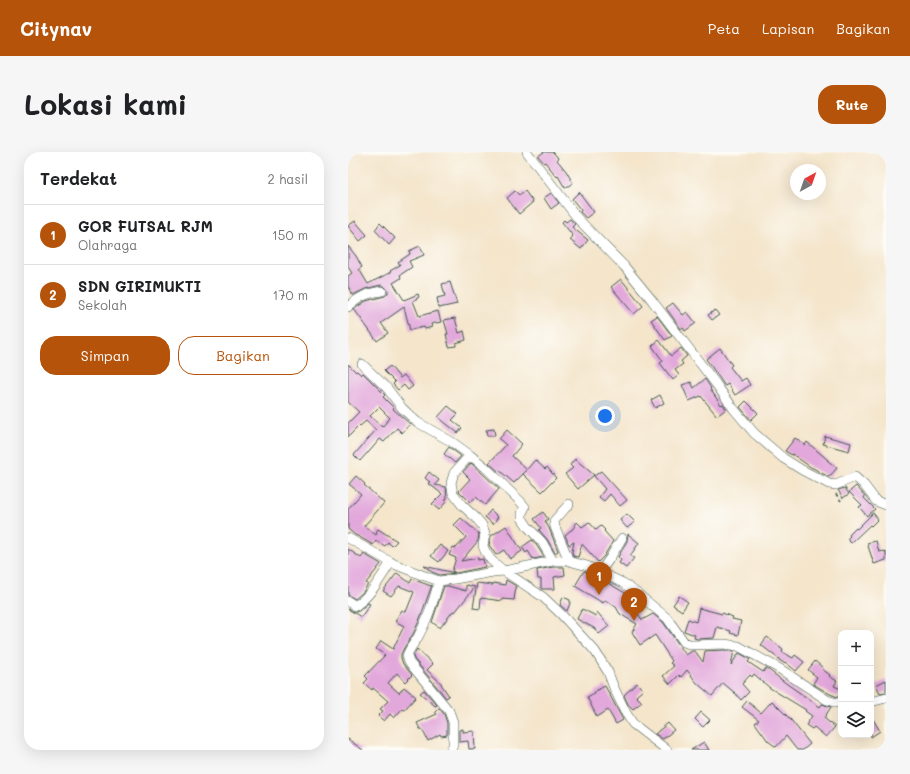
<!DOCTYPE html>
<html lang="id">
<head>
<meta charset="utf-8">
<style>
	:root { --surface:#fff; --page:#f6f6f6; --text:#202124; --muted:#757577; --line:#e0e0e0; --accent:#b45309 }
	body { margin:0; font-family:Mali,sans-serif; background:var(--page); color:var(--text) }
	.controls { position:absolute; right:12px; bottom:12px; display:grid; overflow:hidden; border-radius:8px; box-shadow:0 4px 16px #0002 }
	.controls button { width:36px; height:36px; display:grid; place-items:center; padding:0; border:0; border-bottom:1px solid var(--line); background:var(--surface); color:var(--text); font:20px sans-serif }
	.compass { position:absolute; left:442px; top:12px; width:36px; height:36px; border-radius:50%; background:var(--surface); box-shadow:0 4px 16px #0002; rotate:40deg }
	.you { position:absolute; left:257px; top:264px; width:14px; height:14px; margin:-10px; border:3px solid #fff; border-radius:50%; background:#1a73e8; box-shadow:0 0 0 6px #1a73e833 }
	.badge { display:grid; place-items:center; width:26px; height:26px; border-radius:50%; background:var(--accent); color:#fff; font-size:13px; font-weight:700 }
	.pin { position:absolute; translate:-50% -33px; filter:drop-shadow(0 1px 2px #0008) }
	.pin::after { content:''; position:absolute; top:21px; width:14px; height:12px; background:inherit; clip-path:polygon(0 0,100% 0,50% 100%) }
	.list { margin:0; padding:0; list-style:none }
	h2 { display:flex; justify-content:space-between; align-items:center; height:52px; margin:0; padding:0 16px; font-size:17px }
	h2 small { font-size:13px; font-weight:400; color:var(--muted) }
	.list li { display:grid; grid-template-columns:26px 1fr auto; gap:12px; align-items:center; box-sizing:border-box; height:60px; padding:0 16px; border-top:1px solid var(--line) }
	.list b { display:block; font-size:15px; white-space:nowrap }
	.list p { margin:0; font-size:13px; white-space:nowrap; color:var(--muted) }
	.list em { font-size:13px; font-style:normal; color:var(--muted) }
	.actions { display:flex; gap:8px; padding:12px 16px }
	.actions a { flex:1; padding:9px 0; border:1px solid var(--accent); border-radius:16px; text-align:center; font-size:14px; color:var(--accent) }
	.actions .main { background:var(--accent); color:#fff }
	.icon { flex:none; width:22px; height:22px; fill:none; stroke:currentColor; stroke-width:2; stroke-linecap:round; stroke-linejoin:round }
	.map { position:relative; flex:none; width:538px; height:598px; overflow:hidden; border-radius:16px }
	header { display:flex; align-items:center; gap:24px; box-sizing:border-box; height:56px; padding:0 20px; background:var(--accent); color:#fff }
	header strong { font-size:19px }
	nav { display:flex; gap:22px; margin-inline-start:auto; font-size:14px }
	.intro { display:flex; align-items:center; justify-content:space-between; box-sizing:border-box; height:96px; padding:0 24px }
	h1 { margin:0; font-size:28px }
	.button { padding:10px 18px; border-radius:16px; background:var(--accent); color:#fff; font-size:14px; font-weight:700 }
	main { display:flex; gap:24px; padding:0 24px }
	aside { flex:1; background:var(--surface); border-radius:16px; box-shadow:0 4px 16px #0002 }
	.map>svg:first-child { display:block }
</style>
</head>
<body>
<header>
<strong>Citynav</strong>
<nav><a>Peta</a><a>Lapisan</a><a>Bagikan</a></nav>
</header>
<div class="intro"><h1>Lokasi kami</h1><a class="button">Rute</a></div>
<main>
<aside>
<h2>Terdekat<small>2 hasil</small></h2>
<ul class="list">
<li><span class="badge">1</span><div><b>GOR FUTSAL RJM</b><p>Olahraga</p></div><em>150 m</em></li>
<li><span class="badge">2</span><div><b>SDN GIRIMUKTI</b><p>Sekolah</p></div><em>170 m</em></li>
</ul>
<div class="actions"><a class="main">Simpan</a><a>Bagikan</a></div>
</aside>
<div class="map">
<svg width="538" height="598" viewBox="0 0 538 598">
	<rect width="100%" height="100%" fill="#fdfcf7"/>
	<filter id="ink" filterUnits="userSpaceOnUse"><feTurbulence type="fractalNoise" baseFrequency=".025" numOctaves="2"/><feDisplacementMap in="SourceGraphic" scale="8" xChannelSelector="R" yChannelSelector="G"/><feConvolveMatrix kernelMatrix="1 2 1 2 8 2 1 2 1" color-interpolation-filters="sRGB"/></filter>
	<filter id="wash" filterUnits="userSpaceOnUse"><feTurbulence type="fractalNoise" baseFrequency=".012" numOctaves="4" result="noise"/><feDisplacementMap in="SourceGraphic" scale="16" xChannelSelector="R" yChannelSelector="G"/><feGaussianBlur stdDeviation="0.9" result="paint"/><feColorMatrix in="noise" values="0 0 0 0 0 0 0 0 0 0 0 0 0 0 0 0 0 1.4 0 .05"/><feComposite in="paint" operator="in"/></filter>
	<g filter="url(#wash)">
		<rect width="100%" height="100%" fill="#f4e5cb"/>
		<g id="blocks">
			<!-- building -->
			<path fill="#e2a7db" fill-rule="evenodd" d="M 196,0 L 205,0 L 210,6 L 209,8 L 218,19 L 225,31 L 217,36 L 210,24 L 209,25 L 197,10 L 196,11 L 190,4 Z
				M 167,39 L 171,43 L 177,39 L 185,50 L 171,62 L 159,46 Z
				M 231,40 L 246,60 L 238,66 L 232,60 L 233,58 L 224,47 Z
				M 203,41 L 211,51 L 203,57 L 196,46 Z
				M 222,67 L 227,72 L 224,75 L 240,88 L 233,97 L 222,88 L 225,84 L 214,70 L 216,68 L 218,70 Z
				M 7,69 L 19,83 L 12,89 L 0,74 Z
				M 32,71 L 47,86 L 41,93 L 27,78 Z
				M 0,94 L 8,104 L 14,115 L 11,117 L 20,132 L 43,120 L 42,119 L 52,113 L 50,110 L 62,102 L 61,99 L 72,94 L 76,103 L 61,109 L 64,115 L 52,123 L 53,126 L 45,131 L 56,148 L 70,142 L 71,145 L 65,149 L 71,164 L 90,159 L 93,170 L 83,172 L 84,175 L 77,177 L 76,175 L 62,178 L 56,155 L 33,171 L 40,181 L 29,189 L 6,157 L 18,149 L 37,144 L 40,141 L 40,138 L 36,134 L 33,133 L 17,137 L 5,143 L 0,134 L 0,124 L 4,121 L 0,115 Z
				M 273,127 L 295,154 L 286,162 L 263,135 Z
				M 102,130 L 109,152 L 91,156 L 89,146 L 97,144 L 94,132 Z
				M 325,151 L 335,163 L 339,160 L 348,171 L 337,179 L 335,176 L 333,177 L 318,156 Z
				M 367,158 L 371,163 L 364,168 L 360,163 Z
				M 309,164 L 324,184 L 317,188 L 303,168 Z
				M 107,166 L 111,181 L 116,179 L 118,188 L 108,191 L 108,194 L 101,195 L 98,182 L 100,182 L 96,168 Z
				M 311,188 L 323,204 L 333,196 L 339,204 L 333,209 L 335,212 L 327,218 L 331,223 L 325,228 L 312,211 L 315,209 L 304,194 Z
				M 372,196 L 384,213 L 382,215 L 393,229 L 398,226 L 402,233 L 387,243 L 380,232 L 377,234 L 358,207 Z
				M 0,212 L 8,220 L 9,219 L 13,223 L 15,221 L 37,243 L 35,245 L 46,256 L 45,257 L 62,272 L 54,281 L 49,276 L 36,290 L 32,287 L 20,301 L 19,301 L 12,309 L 6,303 L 28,278 L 18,269 L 12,274 L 12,273 L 0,285 L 0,271 L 11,260 L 0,250 ZM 31,255 L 42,266 L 34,275 L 22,264 Z
				M 42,214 L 52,226 L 56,223 L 65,234 L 60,238 L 56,233 L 50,238 L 45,232 L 47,230 L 36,219 Z
				M 357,227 L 363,236 L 362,237 L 373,253 L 375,252 L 378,257 L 369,264 L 353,244 L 341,249 L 334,233 L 343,230 L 346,236 Z
				M 312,243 L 316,251 L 307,256 L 303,248 Z
				M 398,249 L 410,261 L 403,268 L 392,255 Z
				M 100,254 L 110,262 L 104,268 L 114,276 L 110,281 L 90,265 Z
				M 146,277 L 147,284 L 139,284 L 138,278 Z
				M 159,278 L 174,292 L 164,304 L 179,318 L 166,331 L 151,318 L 150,319 L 141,311 L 158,293 L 151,287 Z
				M 477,284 L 503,291 L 501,299 L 475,292 Z
				M 447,286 L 457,293 L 459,290 L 480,308 L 479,308 L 489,316 L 481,325 L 470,319 L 465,316 L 464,316 L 444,302 L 444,303 L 437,299 Z
				M 101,295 L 113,304 L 107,311 L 96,302 Z
				M 227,307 L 246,323 L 230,337 L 217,322 L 225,316 L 222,313 Z
				M 187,308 L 197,317 L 199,315 L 208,326 L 194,340 L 175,322 Z
				M 123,311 L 133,320 L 151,337 L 137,353 L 128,345 L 122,350 L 111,339 L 122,327 L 115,320 Z
				M 253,319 L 279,348 L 272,354 L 262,342 L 256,349 L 251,345 L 257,337 L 246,324 Z
				M 81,320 L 91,328 L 87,333 L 98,335 L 99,346 L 97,349 L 98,350 L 91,358 L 84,352 L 94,342 L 80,331 L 82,330 L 77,326 Z
				M 8,324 L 17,332 L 16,333 L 36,351 L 16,374 L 28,383 L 29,381 L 28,380 L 30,377 L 49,389 L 44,394 L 40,390 L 37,394 L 28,389 L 25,393 L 13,386 L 10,384 L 9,384 L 7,383 L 0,377 L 0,357 L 13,342 L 1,332 Z
				M 508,334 L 517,344 L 516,346 L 527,357 L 519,364 L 511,355 L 514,353 L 501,340 Z
				M 497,336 L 501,342 L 495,346 L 490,338 Z
				M 143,358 L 150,365 L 145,372 L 137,365 Z
				M 195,360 L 200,367 L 197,369 L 201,376 L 210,399 L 207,401 L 199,387 L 191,378 L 193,376 L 186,367 Z
				M 525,361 L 530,367 L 523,374 L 522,373 L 503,391 L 499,387 L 502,384 L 501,383 L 508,376 L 509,377 Z
				M 279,362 L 287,370 L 279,376 L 272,368 Z
				M 113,366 L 131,382 L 130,389 L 113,409 L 130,406 L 130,408 L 135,407 L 137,415 L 108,421 L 104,419 L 108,406 L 101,403 L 105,395 L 108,396 L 118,385 L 106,373 Z
				M 229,370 L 234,375 L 241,370 L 248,378 L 253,374 L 257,378 L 256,379 L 265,389 L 256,404 L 250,410 L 234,392 L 230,405 L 225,404 L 224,400 L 226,390 L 221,393 L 217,383 L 223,378 L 224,378 Z
				M 158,374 L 174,399 L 162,407 L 156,398 L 148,403 L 141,393 L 143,384 Z
				M 280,382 L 291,391 L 282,404 L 286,406 L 278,416 L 271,411 L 273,408 L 270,405 L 279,389 Z
				M 184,388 L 189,394 L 196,405 L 185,407 L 180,399 L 178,401 L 174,395 Z
				M 528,389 L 531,400 L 536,399 L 536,400 L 538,399 L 538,408 L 526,412 L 519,391 Z
				M 92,393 L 100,399 L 91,410 L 83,404 Z
				M 0,397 L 13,406 L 16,402 L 33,412 L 18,431 L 20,432 L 15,440 L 7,447 L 0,443 Z
				M 76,414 L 107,421 L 92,423 L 84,420 Z
				M 205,415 L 216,415 L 217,423 L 206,425 L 207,437 L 194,437 L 193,436 L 193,427 L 190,427 L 189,418 Z
				M 236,419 L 260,431 L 277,441 L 294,468 L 305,462 L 315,470 L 338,503 L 344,499 L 347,499 L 355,510 L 357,499 L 376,498 L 386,499 L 383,513 L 391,501 L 402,507 L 400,510 L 415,520 L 418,516 L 421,518 L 439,532 L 472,555 L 474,552 L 483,555 L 476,566 L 487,575 L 478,585 L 466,575 L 464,577 L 458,573 L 464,564 L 457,559 L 458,558 L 422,536 L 406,522 L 404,525 L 402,523 L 394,532 L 401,540 L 393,548 L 387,541 L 375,531 L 364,544 L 349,531 L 339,518 L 333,525 L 331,523 L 322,532 L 315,524 L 326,514 L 322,511 L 324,509 L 307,483 L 292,493 L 284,480 L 289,472 L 272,462 L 268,455 L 257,448 L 255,451 L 227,434 Z
				M 49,421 L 62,431 L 64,427 L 83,434 L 84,433 L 71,469 L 65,482 L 56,496 L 53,502 L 53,506 L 55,512 L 64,523 L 57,530 L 49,521 L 40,531 L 51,541 L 56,535 L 68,545 L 56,558 L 54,557 L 46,566 L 42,562 L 36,569 L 30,564 L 35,559 L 32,557 L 40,549 L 25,536 L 24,538 L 16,531 L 20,527 L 17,524 L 37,503 L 28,497 L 33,489 L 45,497 L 56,474 L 47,469 L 54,458 L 58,460 L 66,440 L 51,434 L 43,444 L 35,439 Z
				M 158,428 L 168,434 L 166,448 L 154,447 L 154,449 L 133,446 L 132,457 L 125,456 L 129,431 L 145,433 L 145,431 L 157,433 Z
				M 118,433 L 127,435 L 107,460 L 105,459 L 92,476 L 84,470 L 96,434 L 100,434 L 118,439 Z
				M 331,444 L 340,450 L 334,459 L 325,453 Z
				M 215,445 L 222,448 L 222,451 L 219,459 L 212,453 Z
				M 20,451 L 22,452 L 13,465 L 0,457 L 7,460 L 11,459 Z
				M 351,456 L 374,462 L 374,461 L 385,465 L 384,467 L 393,469 L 390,483 L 382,481 L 383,479 L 369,475 L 366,486 L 349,487 L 346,486 L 347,483 L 336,479 L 340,467 L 348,470 Z
				M 234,457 L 248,464 L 249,460 L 261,474 L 251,482 L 246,476 L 229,467 Z
				M 419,485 L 435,497 L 434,500 L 445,506 L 447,503 L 456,510 L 448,519 L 437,510 L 436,511 L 431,508 L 431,507 L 413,493 Z
				M 69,497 L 85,512 L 79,518 L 94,532 L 93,532 L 101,544 L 98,546 L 66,507 L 65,504 Z
				M 467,509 L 475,516 L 474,517 L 482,523 L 481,524 L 489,529 L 486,534 L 493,537 L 493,540 L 490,545 L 482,542 L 465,532 L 469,525 L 460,518 Z
				M 538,528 L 538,540 L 532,541 L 528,533 Z
				M 289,531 L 295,538 L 288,544 L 294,550 L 285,557 L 280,552 L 276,543 Z
				M 257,534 L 275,568 L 268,572 L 260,558 L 249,565 L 239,545 L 247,541 L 247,539 Z
				M 76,538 L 89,553 L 87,554 L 72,541 Z
				M 399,549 L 413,561 L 424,549 L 443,568 L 462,592 L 455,598 L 449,598 L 438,584 L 428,595 L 420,589 L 407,571 L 411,568 L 394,555 Z
				M 91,556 L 96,562 L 99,571 L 99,583 L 93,584 L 92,582 L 80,589 L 74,577 L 72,577 L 69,571 L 89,562 L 87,560 Z
				M 353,560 L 362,568 L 355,575 L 347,567 Z
				M 523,564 L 532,579 L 523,585 Z
				M 320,571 L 326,578 L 315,587 L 307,582 Z
				M 115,577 L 115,580 L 126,579 L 127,597 L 121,597 L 120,589 L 111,590 L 111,578 Z
				M 0,587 L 15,598 L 0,598 Z
				M 356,590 L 361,598 L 343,598 Z"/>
		</g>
	</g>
	<g filter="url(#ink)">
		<use href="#blocks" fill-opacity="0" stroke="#3f564b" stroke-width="1"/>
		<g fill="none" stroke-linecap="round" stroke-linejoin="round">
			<defs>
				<path id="minor" d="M 179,0 L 230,67 L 276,114 L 303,147 L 368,232 L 385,256 L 406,281 L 435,306 L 454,318 L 481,332 L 488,333 L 507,325 L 516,333 L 528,349 L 538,353
					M 0,155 C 11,145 19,141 34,139
					M 14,212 L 39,236 L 54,256 L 69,270 L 104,290 L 122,303 L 137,315 L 172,349 L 177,355 L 174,361 L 174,366 L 180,375 L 194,390 L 205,409
					M 122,303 L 106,321 L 103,331 L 105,341 L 114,353 L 128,366 L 134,373 L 137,381 L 135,394 L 137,399 L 143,408 L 156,419 L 195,445 L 213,462 L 247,499 L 260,520 L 266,536 L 278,561 L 285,572 L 319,598
					M 0,386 L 46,412 L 74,423 L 91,429 L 107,427 L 145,420 L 156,419 L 205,409 L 221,409 L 239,414 L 275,431 L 290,442 L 319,466 L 336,490 L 344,493 L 376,492 L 390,494 L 432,517 L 479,548 L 493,552
					M 221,409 L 207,375 L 206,369 L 221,352
					M 252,420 L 262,406 L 274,386
					M 91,429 C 86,448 80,467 70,485 C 66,492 61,496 59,504 L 61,510 L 101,559 L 105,570 L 105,593 L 103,598
					M 0,449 L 7,454 C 23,444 33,425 43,410
					M 523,550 L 538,546"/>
			</defs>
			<!-- minor casing -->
			<use href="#minor" stroke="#3f564b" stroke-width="10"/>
			<!-- path -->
			<path stroke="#3f564b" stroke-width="1.5" stroke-dasharray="3 3" stroke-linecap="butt" d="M 488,342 L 493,349"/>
			<!-- minor -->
			<use href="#minor" stroke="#fff" stroke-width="9"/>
		</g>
	</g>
</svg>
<div class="controls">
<button>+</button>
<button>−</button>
<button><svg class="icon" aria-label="layers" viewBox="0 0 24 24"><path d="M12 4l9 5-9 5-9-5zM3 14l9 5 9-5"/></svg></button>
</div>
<svg class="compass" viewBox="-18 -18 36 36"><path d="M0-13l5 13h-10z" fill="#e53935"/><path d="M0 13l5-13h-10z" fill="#757577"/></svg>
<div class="you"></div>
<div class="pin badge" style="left:251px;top:443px">1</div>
<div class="pin badge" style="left:286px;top:469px">2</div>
</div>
</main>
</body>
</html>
